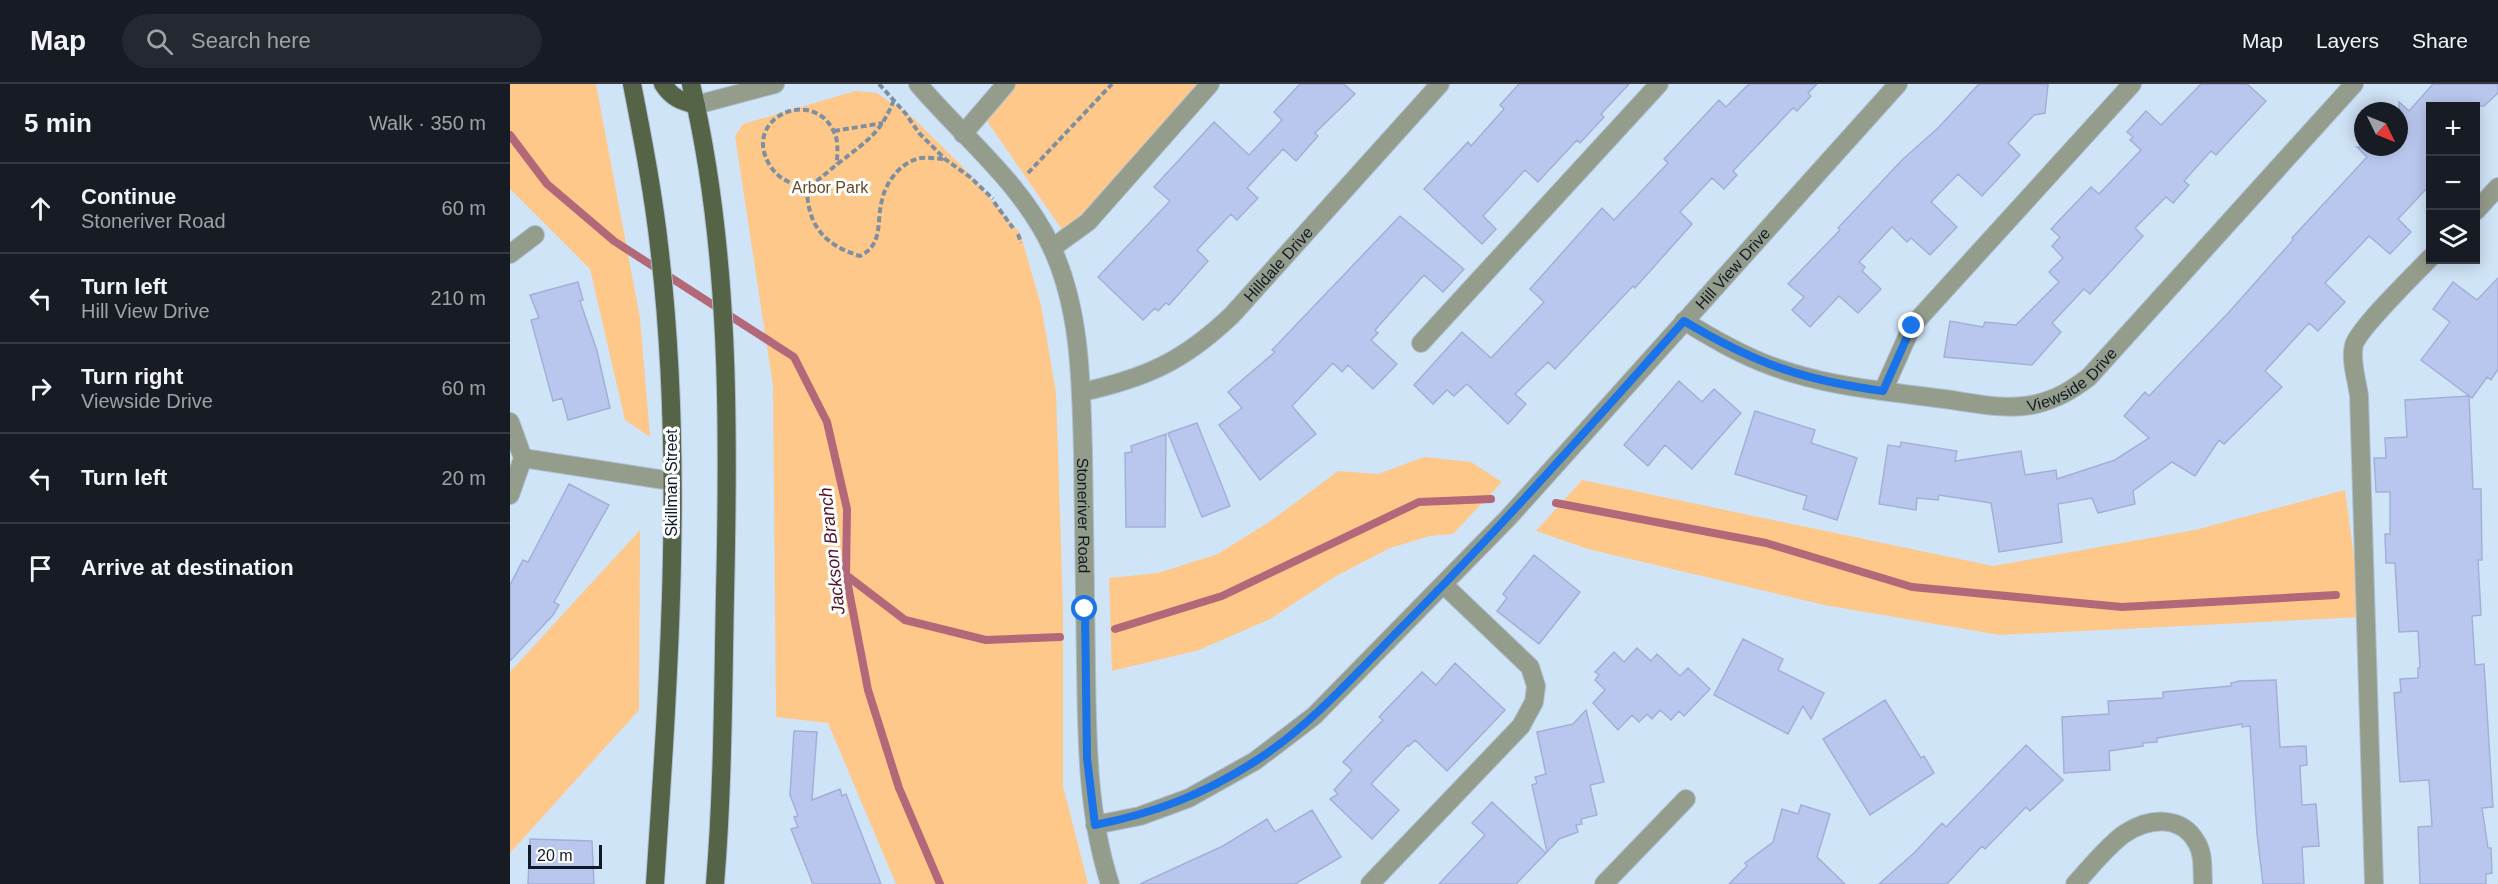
<!DOCTYPE html>
<html lang="en">
<head>
<meta charset="utf-8">
<style>
	:root { --surface:#171b24; --page:#242831; --text:#f1f3f6; --muted:#9ea1a6; --line:#363941 }
	body { margin:0; font-family:Helvetica,sans-serif; background:var(--page); color:var(--text) }
	.controls { position:absolute; right:18px; top:18px; display:grid; overflow:hidden; border-radius:0px; box-shadow:0 3px 15px #0003 }
	.controls button { width:54px; height:54px; display:grid; place-items:center; padding:0; border:0; border-bottom:2px solid var(--line); background:var(--surface); color:var(--text); font:30px sans-serif }
	.compass { position:absolute; left:1844px; top:18px; width:54px; height:54px; border-radius:50%; background:var(--surface); box-shadow:0 3px 15px #0003; rotate:133deg }
	.scale { position:absolute; left:18px; bottom:15px; width:74px; box-sizing:border-box; padding-left:6px; border:3px solid #0f1a26; border-top:0; font-size:16px; line-height:21px; white-space:nowrap; color:#0f1a26; -webkit-text-stroke:4px #fff; paint-order:stroke }
	.stop { position:absolute; width:18px; height:18px; margin:-14px; border:4px solid #1a73e8; border-radius:50%; background:#fff }
	.stop.end { background:#1a73e8; border-color:#fff; box-shadow:0 2px 6px #0008 }
	.list { margin:0; padding:0; list-style:none }
	h2 { display:flex; justify-content:space-between; align-items:center; height:78px; margin:0; padding:0 24px; font-size:26px }
	h2 small { font-size:20px; font-weight:400; color:var(--muted) }
	.list li { display:grid; grid-template-columns:39px 1fr auto; gap:18px; align-items:center; box-sizing:border-box; height:90px; padding:0 24px; border-top:2px solid var(--line) }
	.list b { display:block; font-size:22px; white-space:nowrap }
	.list p { margin:0; font-size:20px; white-space:nowrap; color:var(--muted) }
	.list em { font-size:20px; font-style:normal; color:var(--muted) }
	.icon { flex:none; width:33px; height:33px; fill:none; stroke:currentColor; stroke-width:2; stroke-linecap:round; stroke-linejoin:round }
	.map { position:relative; flex:none; width:1988px; height:800px; overflow:hidden }
	header { display:flex; align-items:center; gap:36px; box-sizing:border-box; height:84px; padding:0 30px; background:var(--surface); border-bottom:2px solid var(--line) }
	header strong { font-size:28px }
	nav { display:flex; gap:33px; margin-inline-start:auto; font-size:21px }
	.search { width:420px; height:54px; background:var(--page); display:flex; align-items:center; gap:15px; box-sizing:border-box; padding:0 21px; border-radius:33px; color:var(--muted); font-size:22px }
	main { display:flex }
	aside { flex:1; background:var(--surface) }
	.map>svg:first-child { display:block }
</style>
</head>
<body>
<header>
<strong>Map</strong>
<div class="search"><svg class="icon" aria-label="search" viewBox="0 0 24 24"><circle cx="10" cy="10" r="6"/><path d="M15 15l6 6"/></svg>Search here</div>
<nav><a>Map</a><a>Layers</a><a>Share</a></nav>
</header>
<main>
<aside>
<h2>5 min<small>Walk · 350 m</small></h2>
<ul class="list">
<li><svg class="icon" aria-label="ahead" viewBox="0 0 24 24"><path d="M12 20V5M6 11l6-6 6 6"/></svg><div><b>Continue</b><p>Stoneriver Road</p></div><em>60 m</em></li>
<li><svg class="icon" aria-label="left" viewBox="0 0 24 24"><path d="M17 20v-9H6M10 6l-5 5 5 5"/></svg><div><b>Turn left</b><p>Hill View Drive</p></div><em>210 m</em></li>
<li><svg class="icon" aria-label="right" viewBox="0 0 24 24"><path d="M7 20v-9h11M14 6l5 5-5 5"/></svg><div><b>Turn right</b><p>Viewside Drive</p></div><em>60 m</em></li>
<li><svg class="icon" aria-label="left" viewBox="0 0 24 24"><path d="M17 20v-9H6M10 6l-5 5 5 5"/></svg><div><b>Turn left</b></div><em>20 m</em></li>
<li><svg class="icon" aria-label="arrive" viewBox="0 0 24 24"><path d="M6 21V4h12l-3 4 3 4H6"/></svg><div><b>Arrive at destination</b></div></li>
</ul>
</aside>
<div class="map">
<svg width="1988" height="800" viewBox="0 0 1988 800">
	<rect width="100%" height="100%" fill="#d0e4f8"/>
	<!-- green -->
	<path fill="#fec88b" d="M 0,0 L 86,0 L 130,234 L 140,353 L 115,336 L 80,185 L 0,105 Z
		M 490,0 L 689,0 L 555,150 L 468,24 Z
		M 345,7 L 367,9 L 402,33 L 451,81 L 510,149 L 531,221 L 546,309 L 553,524 L 553,702 L 578,800 L 386,800 L 318,639 L 266,633 L 263,302 L 225,52 L 233,40 Z
		M 914,373 L 961,378 L 992,398 L 943,450 L 920,452 L 880,464 L 826,492 L 760,535 L 689,566 L 602,587 L 599,494 L 648,489 L 708,470 L 762,436 L 828,387 L 868,390 Z
		M 1072,396 L 1483,482 L 1685,446 L 1835,406 L 1852,533 L 1490,551 L 1314,521 L 1078,465 L 1026,447 Z
		M 130,446 L 129,626 L 0,769 L 0,588 Z"/>
	<g fill="none" stroke-linecap="round" stroke-linejoin="round">
		<!-- stream -->
		<path stroke="#b36879" stroke-width="8" d="M 0,51 L 37,100 L 104,157 L 284,273 L 317,338 L 337,425 L 336,491 L 358,606 L 389,704 L 430,800
			M 1046,419 L 1256,459 L 1402,503 L 1612,523 L 1826,511
			M 336,491 L 395,536 L 476,556 L 550,553
			M 605,545 L 712,512 L 909,418 L 981,415"/>
	</g>
	<!-- building -->
	<path fill="#b9c7ee" stroke="#a2b0d7" stroke-width="1.5" d="M 790,0 L 834,0 L 845,10 L 805,49 L 808,52 L 786,77 L 773,65 L 737,104 L 748,114 L 727,136 L 721,130 L 687,166 L 698,177 L 659,221 L 656,219 L 648,227 L 645,224 L 633,236 L 588,193 L 660,117 L 644,103 L 704,38 L 739,71 L 772,36 L 764,28 Z
		M 1009,0 L 1119,0 L 1091,30 L 1094,33 L 1070,59 L 1067,56 L 1028,98 L 1015,86 L 973,132 L 986,145 L 972,160 L 914,105 L 958,58 L 961,62 L 994,25 L 990,21 Z
		M 1239,0 L 1307,0 L 1298,9 L 1301,12 L 1287,27 L 1283,24 L 1223,87 L 1227,91 L 1214,105 L 1202,94 L 1170,128 L 1182,140 L 1125,204 L 1123,202 L 1045,285 L 1038,278 L 1005,310 L 1016,320 L 998,340 L 957,300 L 944,312 L 937,306 L 923,320 L 904,301 L 952,248 L 981,274 L 1034,218 L 1020,205 L 1092,124 L 1104,136 L 1158,79 L 1154,75 L 1209,16 L 1216,23 Z
		M 1469,0 L 1538,0 L 1535,29 L 1524,31 L 1498,59 L 1510,71 L 1472,112 L 1448,90 L 1421,118 L 1447,143 L 1420,171 L 1401,154 L 1397,158 L 1382,143 L 1349,178 L 1355,183 L 1352,187 L 1371,205 L 1348,229 L 1329,212 L 1300,243 L 1282,226 L 1294,213 L 1278,200 L 1330,146 L 1328,144 L 1393,75 L 1427,45 Z
		M 1691,0 L 1737,0 L 1756,17 L 1706,71 L 1701,67 L 1674,97 L 1679,101 L 1663,119 L 1656,113 L 1625,144 L 1633,152 L 1580,210 L 1574,205 L 1542,239 L 1551,248 L 1522,281 L 1434,273 L 1440,237 L 1473,243 L 1475,238 L 1506,241 L 1549,198 L 1539,188 L 1553,174 L 1542,162 L 1550,153 L 1541,145 L 1581,103 L 1589,110 L 1631,66 L 1620,56 L 1623,53 L 1617,48 L 1636,27 L 1651,41 Z
		M 1923,0 L 1988,0 L 1988,9 L 1974,22 L 1920,22 L 1920,101 L 1888,135 L 1901,148 L 1880,170 L 1859,152 L 1815,199 L 1835,218 L 1808,247 L 1799,239 L 1755,287 L 1772,303 L 1714,360 L 1709,356 L 1685,392 L 1662,378 L 1623,407 L 1625,420 L 1588,429 L 1582,414 L 1548,420 L 1552,458 L 1489,468 L 1481,419 L 1429,411 L 1428,416 L 1407,414 L 1406,426 L 1369,420 L 1378,361 L 1390,363 L 1391,358 L 1447,367 L 1445,377 L 1511,367 L 1515,391 L 1546,386 L 1547,395 L 1605,376 L 1639,354 L 1614,332 L 1635,308 L 1639,312 L 1720,227 L 1783,156 L 1782,154 L 1857,73 L 1847,63 L 1889,63 L 1889,18 L 1899,27 Z
		M 890,132 L 954,185 L 933,208 L 914,191 L 865,246 L 868,249 L 861,256 L 887,280 L 863,305 L 838,281 L 832,288 L 823,279 L 782,322 L 806,350 L 750,396 L 709,341 L 732,324 L 718,308 L 765,268 L 762,266 Z
		M 1988,194 L 1988,285 L 1981,296 L 1977,293 L 1962,314 L 1911,276 L 1940,238 L 1923,225 L 1943,198 L 1967,216 Z
		M 68,198 L 73,216 L 70,217 L 87,267 L 100,324 L 58,336 L 52,314 L 43,317 L 21,236 L 29,234 L 20,211 Z
		M 1169,297 L 1192,318 L 1204,305 L 1231,329 L 1182,385 L 1155,361 L 1138,382 L 1114,361 Z
		M 1959,312 L 1963,405 L 1971,405 L 1972,476 L 1968,476 L 1971,531 L 1962,532 L 1965,581 L 1974,580 L 1983,723 L 1972,724 L 1978,764 L 1981,764 L 1982,789 L 1976,790 L 1976,800 L 1910,800 L 1908,743 L 1922,742 L 1919,696 L 1890,698 L 1884,609 L 1891,608 L 1890,595 L 1908,594 L 1908,584 L 1910,584 L 1908,547 L 1889,548 L 1885,479 L 1876,479 L 1875,450 L 1880,450 L 1880,408 L 1866,408 L 1864,374 L 1876,374 L 1875,354 L 1897,353 L 1895,316 Z
		M 1245,327 L 1305,346 L 1301,359 L 1347,374 L 1327,436 L 1293,425 L 1297,412 L 1225,390 Z
		M 687,339 L 720,422 L 692,433 L 658,349 Z
		M 656,350 L 655,443 L 616,443 L 615,369 L 622,368 L 621,362 Z
		M 59,400 L 99,421 L 44,518 L 49,521 L 43,531 L 0,577 L 0,501 L 13,476 L 18,478 Z
		M 1024,471 L 1070,508 L 1029,560 L 987,527 L 997,514 L 993,510 Z
		M 1233,555 L 1273,575 L 1268,586 L 1314,609 L 1301,635 L 1293,622 L 1278,650 L 1204,611 Z
		M 1127,564 L 1141,577 L 1147,570 L 1170,592 L 1178,584 L 1200,605 L 1174,632 L 1169,627 L 1161,636 L 1150,626 L 1142,635 L 1137,630 L 1129,638 L 1122,631 L 1108,646 L 1083,619 L 1095,606 L 1085,596 L 1089,591 L 1085,588 L 1104,568 L 1114,578 Z
		M 945,579 L 995,626 L 937,687 L 905,656 L 899,662 L 898,661 L 861,700 L 889,726 L 862,755 L 820,715 L 828,710 L 824,706 L 842,686 L 833,678 L 873,636 L 869,633 L 912,588 L 926,601 Z
		M 1766,596 L 1770,663 L 1796,662 L 1797,681 L 1790,682 L 1792,721 L 1806,720 L 1809,762 L 1792,763 L 1794,800 L 1753,800 L 1747,750 L 1740,642 L 1732,643 L 1732,640 L 1647,654 L 1647,658 L 1633,659 L 1633,662 L 1599,667 L 1600,686 L 1554,689 L 1552,633 L 1599,630 L 1598,617 L 1653,614 L 1653,608 L 1721,602 L 1721,599 L 1729,597 Z
		M 1375,616 L 1411,674 L 1414,672 L 1424,689 L 1360,731 L 1313,655 Z
		M 1076,626 L 1094,698 L 1080,701 L 1087,731 L 1071,735 L 1072,740 L 1066,741 L 1068,748 L 1049,755 L 1037,768 L 1022,701 L 1027,699 L 1025,693 L 1036,690 L 1027,648 L 1063,640 Z
		M 284,647 L 307,648 L 302,716 L 330,705 L 332,712 L 336,710 L 371,800 L 303,800 L 281,745 L 288,743 L 284,733 L 288,732 L 280,711 Z
		M 1516,661 L 1553,696 L 1520,727 L 1516,723 L 1475,765 L 1472,762 L 1437,800 L 1369,800 L 1405,768 L 1432,739 L 1436,743 Z
		M 982,718 L 1036,769 L 1006,800 L 929,800 L 975,751 L 962,739 Z
		M 1291,721 L 1320,730 L 1307,773 L 1335,800 L 1219,800 L 1237,782 L 1235,779 L 1263,758 L 1272,725 L 1288,730 Z
		M 802,726 L 831,773 L 785,800 L 630,800 L 713,762 L 757,735 L 765,748 Z
		M 20,755 L 82,757 L 84,800 L 18,800 Z"/>
	<g fill="none" stroke-linecap="round" stroke-linejoin="round">
		<defs>
			<g id="minor">
				<path id="s1" d="M 408,0 C 454,54 511,98 542,164 C 571,227 571,299 573,368 C 574,439 575,510 576,581 C 577,654 577,729 600,800"/>
				<path d="M 186,21 L 265,0"/>
				<path d="M 453,50 L 496,0"/>
				<path d="M 1966,127 L 1988,103"/>
				<path d="M 542,164 L 578,138 L 700,0"/>
				<path d="M 0,170 L 25,151"/>
				<path id="s2" d="M 1174,237 C 1199,252 1224,267 1251,278 C 1309,302 1373,307 1435,315 C 1464,319 1498,327 1526,320 C 1547,315 1562,306 1579,293 L 1844,0"/>
				<path d="M 911,259 L 1149,0"/>
				<path d="M 1373,307 L 1402,242 L 1622,0"/>
				<path id="s3" d="M 572,308 C 636,294 674,277 722,231 L 930,0"/>
				<path d="M 0,338 L 13,374 L 0,411"/>
				<path d="M 13,374 L 161,397"/>
				<path id="s4" d="M 585,741 L 630,732 L 679,714 L 745,677 L 804,632 L 998,434 L 1388,0"/>
				<path d="M 860,800 L 1011,642 L 1024,618 L 1026,602 L 1020,583 L 934,501"/>
				<path d="M 1094,800 L 1176,715"/>
				<path d="M 1565,800 C 1580,784 1596,763 1614,750 C 1638,734 1671,730 1687,759 C 1694,771 1692,786 1693,800"/>
				<path d="M 1864,800 L 1849,312 C 1847,296 1840,276 1844,261 C 1849,244 1905,190 1920,174"/>
			</g>
			<path id="major" d="M 122,0 C 133,56 144,113 150,170 C 174,379 159,591 145,800
				M 153,0 C 162,14 171,17 186,21
				M 181,0 C 220,164 219,343 215,510 C 213,607 213,704 205,800"/>
		</defs>
		<!-- minor casing -->
		<use href="#minor" stroke="#adc0d2" stroke-width="20"/>
		<!-- major casing -->
		<use href="#major" stroke="#adc0d2" stroke-width="20"/>
		<!-- path -->
		<path stroke="#7f8fa0" stroke-width="4" stroke-dasharray="6 3" stroke-linecap="butt" d="M 369,0 L 396,30 L 409,49 L 435,75 L 460,93 L 483,115
			M 384,16 C 370,50 358,56 330,78 C 318,87 310,96 297,103 C 297,141 314,161 350,172 C 374,160 366,138 372,116 C 376,97 392,77 411,74 C 419,73 427,75 435,75
			M 324,47 L 373,39
			M 518,89 L 602,0
			M 297,103 C 280,100 268,95 259,80 C 232,34 303,2 324,48 C 329,57 327,69 327,80
			M 484,118 L 503,144
			M 508,150 L 511,159"/>
		<!-- minor -->
		<use href="#minor" stroke="#949c8c" stroke-width="18"/>
		<!-- major -->
		<use href="#major" stroke="#556346" stroke-width="18"/>
	</g>
	<g fill="none" stroke-linecap="round" stroke-linejoin="round">
		<!-- route -->
		<path stroke="#1a73e8" stroke-width="8" d="M 575,525 L 577,674 L 585,741 C 645,729 692,711 744,678 C 799,643 843,593 888,547 C 988,447 1080,342 1174,237 C 1244,279 1292,296 1373,307 L 1402,242"/>
	</g>
	<g text-anchor="middle" stroke-width="6" stroke-linejoin="round" paint-order="stroke">
		<!-- park labels -->
		<g font-size="16" fill="#684925" stroke="#fff">
			<text x="320" y="109">Arbor Park</text>
		</g>
		<!-- street labels -->
		<g font-size="16" fill="#0f1a26" stroke="#fff">
			<text dy="6" stroke="none"><textPath href="#s3" startOffset="240">Hilldale Drive</textPath></text>
			<text dy="6" stroke="none"><textPath href="#s4" startOffset="861">Hill View Drive</textPath></text>
			<text dy="6" stroke="none"><textPath href="#s2" startOffset="411">Viewside Drive</textPath></text>
			<text transform="translate(161 399) rotate(-90)" y="6">Skillman Street</text>
			<text dy="6" stroke="none"><textPath href="#s1" startOffset="484">Stoneriver Road</textPath></text>
		</g>
		<!-- water labels -->
		<g font-size="18" font-style="italic" fill="#551023" stroke="#fff">
			<text transform="translate(322 467) rotate(-96)" y="6">Jackson Branch</text>
		</g>
	</g>
</svg>
<div class="controls">
<button>+</button>
<button>−</button>
<button><svg class="icon" aria-label="layers" viewBox="0 0 24 24"><path d="M12 4l9 5-9 5-9-5zM3 14l9 5 9-5"/></svg></button>
</div>
<svg class="compass" viewBox="-18 -18 36 36"><path d="M0-13l5 13h-10z" fill="#e53935"/><path d="M0 13l5-13h-10z" fill="#9ea1a6"/></svg>
<div class="scale">20 m</div>
<div class="stop" style="left:575px;top:525px"></div>
<div class="stop end" style="left:1402px;top:242px"></div>
</div>
</main>
</body>
</html>
